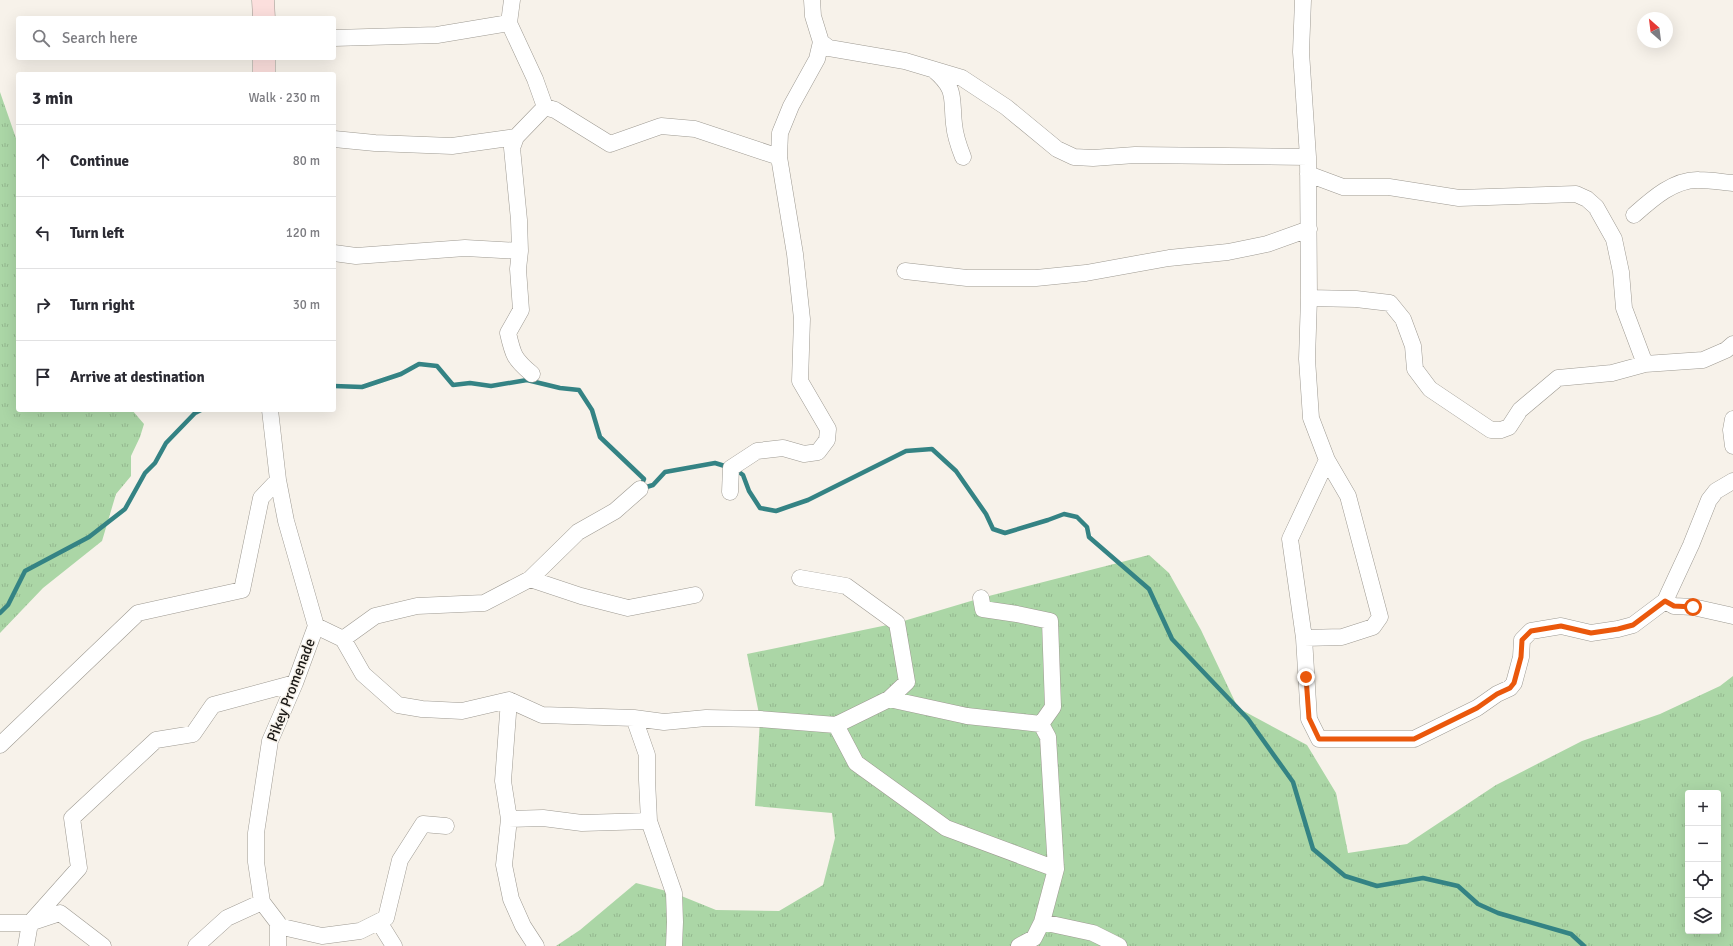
<!DOCTYPE html>
<html lang="en">
<head>
<meta charset="utf-8">
<style>
	:root { --surface:#fff; --page:#f2f2f3; --text:#2b2b33; --muted:#7c7c81; --line:#e1e1e2 }
	body { margin:0; font-family:Signika,sans-serif; background:var(--page); color:var(--text) }
	.controls { position:absolute; right:12px; bottom:12px; display:grid; overflow:hidden; border-radius:4px; box-shadow:0 4px 16px #0002 }
	.controls button { width:36px; height:36px; display:grid; place-items:center; padding:0; border:0; border-bottom:1px solid var(--line); background:var(--surface); color:var(--text); font:20px sans-serif }
	.compass { position:absolute; left:1637px; top:12px; width:36px; height:36px; border-radius:50%; background:var(--surface); box-shadow:0 4px 16px #0002; rotate:332deg }
	.stop { position:absolute; width:12px; height:12px; margin:-9px; border:3px solid #ea580c; border-radius:50%; background:#fff }
	.stop.end { background:#ea580c; border-color:#fff; box-shadow:0 1px 4px #0008 }
	.list { margin:0; padding:0; list-style:none }
	h2 { display:flex; justify-content:space-between; align-items:center; height:52px; margin:0; padding:0 16px; font-size:17px }
	h2 small { font-size:13px; font-weight:400; color:var(--muted) }
	.list li { display:grid; grid-template-columns:26px 1fr auto; gap:12px; align-items:center; box-sizing:border-box; height:72px; padding:0 16px; border-top:1px solid var(--line) }
	.list b { display:block; font-size:15px; white-space:nowrap }
	.list em { font-size:13px; font-style:normal; color:var(--muted) }
	.icon { flex:none; width:22px; height:22px; fill:none; stroke:currentColor; stroke-width:2; stroke-linecap:round; stroke-linejoin:round }
	.map { position:relative; flex:none; width:1733px; height:946px; overflow:hidden }
	.search { position:absolute; background:var(--surface); box-shadow:0 4px 16px #0002; left:16px; top:16px; width:320px; height:44px; display:flex; align-items:center; gap:10px; box-sizing:border-box; padding:0 14px; border-radius:4px; color:var(--muted); font-size:15px }
	.panel { position:absolute; background:var(--surface); box-shadow:0 4px 16px #0002; left:16px; top:72px; width:320px; height:340px; border-radius:4px }
	.map>svg:first-child { display:block }
</style>
</head>
<body>
<div class="map">
<svg width="1733" height="946" viewBox="0 0 1733 946">
	<defs>
		<pattern id="grass-tufts" width="24" height="20" patternUnits="userSpaceOnUse"><rect width="24" height="20" fill="#abd6a6"/><path d="M3 7l-1-3M5 7V3M7 7l1-3M15 17l-1-3M17 17v-4M19 17l1-3" fill="none" stroke="#93b78e"/></pattern>
	</defs>
	<rect width="100%" height="100%" fill="#f7f2ea"/>
	<!-- grass -->
	<path fill="url(#grass-tufts)" fill-rule="evenodd" d="M 0,92 L 18,144 L 18,410 L 132,410 L 144,424 L 140,437 L 131,456 L 131,476 L 116,494 L 102,541 L 43,588 L 0,633 Z
		M 1149,555 L 1169,573 L 1201,630 L 1238,708 L 1307,745 L 1336,793 L 1348,853 L 1407,844 L 1496,785 L 1582,741 L 1660,714 L 1720,686 L 1733,676 L 1733,946 L 556,946 L 580,930 L 636,883 L 674,893 L 716,910 L 779,911 L 823,885 L 835,838 L 832,813 L 755,806 L 760,719 L 747,654 L 897,623 L 981,598 ZM 1688,793 L 1718,793 L 1718,931 L 1688,931 Z"/>
	<g fill="none" stroke-linecap="round" stroke-linejoin="round">
		<!-- stream -->
		<path stroke="#348384" stroke-width="4.5" d="M 334,386 L 362,387 L 401,374 L 419,364 L 437,366 L 453,385 L 470,383 L 491,386 L 527,380 L 560,388 L 579,390 L 592,410 L 600,437 L 644,479 L 640,489 L 653,485 L 665,472 L 715,463 L 728,467
			M 735,469 L 743,475 L 749,491 L 760,508 L 776,511 L 808,500 L 906,451 L 932,449 L 956,471 L 986,514 L 993,529 L 1005,533 L 1048,520 L 1064,514 L 1077,517 L 1087,527 L 1089,537 L 1149,589 L 1172,639 L 1248,719 L 1293,782 L 1313,849 L 1345,876 L 1377,886 L 1423,878 L 1458,886 L 1478,904 L 1498,913 L 1571,934 L 1584,946
			M 0,613 L 8,605 L 25,571 L 89,537 L 125,509 L 145,473 L 155,463 L 166,443 L 195,413 L 201,410"/>
		<defs>
			<path id="street" d="M 512,0 L 509,23 L 535,79 L 545,107 L 516,137 L 512,148 L 519,220 L 520,251 L 518,269 L 521,310 L 508,333 C 513,355 514,359 532,374
				M 1303,0 L 1301,52 L 1308,157 L 1309,298 L 1307,359 L 1311,418 L 1327,460 L 1290,539 L 1304,638 L 1309,719 L 1319,739 L 1414,739 L 1477,708 L 1497,694 L 1510,688 L 1514,683 L 1521,657 L 1522,640 L 1531,631 L 1561,626 L 1591,633 L 1618,629 L 1633,625 L 1665,601
				M 334,38 L 437,35 L 509,23
				M 821,42 L 829,48 L 905,61 L 962,78 L 1006,107 L 1057,149 L 1074,157 L 1093,158 L 1135,155 L 1308,157
				M 934,70 C 957,90 951,97 954,124 C 955,135 959,147 963,157
				M 545,107 L 555,110 L 610,144 L 661,126 L 695,129 L 779,157
				M 334,139 L 375,143 L 452,146 L 516,137
				M 1308,174 L 1343,187 L 1389,187 L 1459,198 L 1576,194 L 1587,199 L 1596,207 L 1614,239 L 1621,272 L 1624,308 L 1645,364
				M 1634,215 C 1652,199 1674,179 1699,180 C 1710,180 1722,182 1733,183
				M 334,253 L 356,256 L 465,248 L 520,251
				M 905,271 L 967,278 L 1036,278 L 1086,273 L 1169,258 L 1228,252 L 1267,244 L 1309,229
				M 1309,298 L 1356,299 L 1390,303 L 1403,319 L 1413,346 L 1415,369 L 1430,389 L 1491,430 L 1501,430 L 1509,427 L 1520,410 L 1558,378 L 1612,373 L 1645,364 L 1703,360 L 1726,350 L 1733,344
				M 270,410 L 278,480 L 286,521 L 316,626 L 295,683 L 270,741 L 256,833 L 256,862 L 262,902 L 278,923 L 278,946
				M 1733,419 L 1731,430 L 1733,446
				M 1733,481 L 1716,491 L 1709,500 L 1691,545 L 1665,601 L 1674,606 L 1693,607 L 1733,616
				M 730,492 L 731,468 L 757,451 L 783,448 L 804,454 L 818,452 L 827,440 L 828,429 L 800,381 L 802,319 L 795,254 L 779,157 L 780,133 L 791,106 L 817,59 L 821,42 L 813,16 L 812,0
				M 800,578 L 846,586 L 897,623 L 907,682 L 889,699
				M 530,579 L 578,532 L 615,511 L 640,489
				M 981,598 L 983,609 L 1017,614 L 1050,621 L 1053,707 L 1041,724
				M 316,626 L 343,639 L 363,674 L 398,705 L 422,709 L 462,711 L 509,700 L 542,715 L 634,718 L 664,722 L 706,718 L 760,719 L 836,725 L 889,699 L 967,716 L 1041,724 L 1048,737 L 1056,869 L 1042,922 L 1034,938 L 1019,946
				M 1304,638 L 1342,637 L 1373,627 L 1380,617 L 1348,496 L 1327,460
				M 343,639 L 375,616 L 417,606 L 484,603 L 530,579 L 581,596 L 628,608 L 695,595
				M 509,700 L 503,781 L 509,819 L 504,865 L 511,899 L 523,926 L 536,946
				M 634,718 L 647,755 L 647,780 L 649,821 L 674,893 L 675,922 L 674,946
				M 836,725 L 856,763 L 946,828 L 1056,869
				M 0,745 L 138,613 L 242,590 L 261,498 L 278,480
				M 509,819 L 543,818 L 582,823 L 649,821
				M 379,922 L 394,946
				M 1042,922 L 1093,933 L 1119,946
				M 0,923 L 30,923 L 79,868 L 72,818 L 156,740 L 193,734 L 213,705 L 295,683
				M 278,926 L 322,936 L 360,931 L 386,918 L 400,860 L 423,824 L 446,826
				M 26,946 L 30,923 L 60,913 L 103,946
				M 196,946 L 227,918 L 262,902"/>
			<path id="secondary" d="M 263,0 L 264,18
				M 264,58 L 264,74"/>
		</defs>
		<!-- street casing -->
		<use href="#street" stroke="#9e9a92" stroke-width="17"/>
		<!-- secondary casing -->
		<use href="#secondary" stroke="#9e9a92" stroke-width="23"/>
		<!-- street -->
		<use href="#street" stroke="#fff" stroke-width="16"/>
		<!-- secondary -->
		<use href="#secondary" stroke="#fcdfdd" stroke-width="22"/>
	</g>
	<g fill="none" stroke-linecap="round" stroke-linejoin="round">
		<!-- route -->
		<path stroke="#ea580c" stroke-width="5" d="M 1306,677 L 1309,718 L 1319,739 L 1414,739 L 1477,708 L 1497,694 L 1510,688 L 1514,683 L 1521,657 L 1522,640 L 1531,631 L 1561,626 L 1591,633 L 1618,629 L 1633,625 L 1665,601 L 1674,606 L 1693,607"/>
	</g>
	<g text-anchor="middle" stroke-width="3" stroke-linejoin="round" paint-order="stroke">
		<!-- street labels -->
		<g font-size="15" fill="#1b1917" stroke="#f7f2ea">
			<text transform="translate(291 690) rotate(-69)" y="5">Pikey Promenade</text>
		</g>
	</g>
</svg>
<div class="controls">
<button>+</button>
<button>−</button>
<button><svg class="icon" aria-label="locate" viewBox="0 0 24 24"><circle cx="12" cy="12" r="6"/><path d="M12 2v4M12 18v4M2 12h4M18 12h4"/></svg></button>
<button><svg class="icon" aria-label="layers" viewBox="0 0 24 24"><path d="M12 4l9 5-9 5-9-5zM3 14l9 5 9-5"/></svg></button>
</div>
<svg class="compass" viewBox="-18 -18 36 36"><path d="M0-13l5 13h-10z" fill="#e53935"/><path d="M0 13l5-13h-10z" fill="#7c7c81"/></svg>
<div class="stop" style="left:1693px;top:607px"></div>
<div class="stop end" style="left:1306px;top:677px"></div>
<div class="search"><svg class="icon" aria-label="search" viewBox="0 0 24 24"><circle cx="10" cy="10" r="6"/><path d="M15 15l6 6"/></svg>Search here</div>
<section class="panel">
<h2>3 min<small>Walk · 230 m</small></h2>
<ul class="list">
<li><svg class="icon" aria-label="ahead" viewBox="0 0 24 24"><path d="M12 20V5M6 11l6-6 6 6"/></svg><div><b>Continue</b></div><em>80 m</em></li>
<li><svg class="icon" aria-label="left" viewBox="0 0 24 24"><path d="M17 20v-9H6M10 6l-5 5 5 5"/></svg><div><b>Turn left</b></div><em>120 m</em></li>
<li><svg class="icon" aria-label="right" viewBox="0 0 24 24"><path d="M7 20v-9h11M14 6l5 5-5 5"/></svg><div><b>Turn right</b></div><em>30 m</em></li>
<li><svg class="icon" aria-label="arrive" viewBox="0 0 24 24"><path d="M6 21V4h12l-3 4 3 4H6"/></svg><div><b>Arrive at destination</b></div></li>
</ul>
</section>
</div>
</body>
</html>
